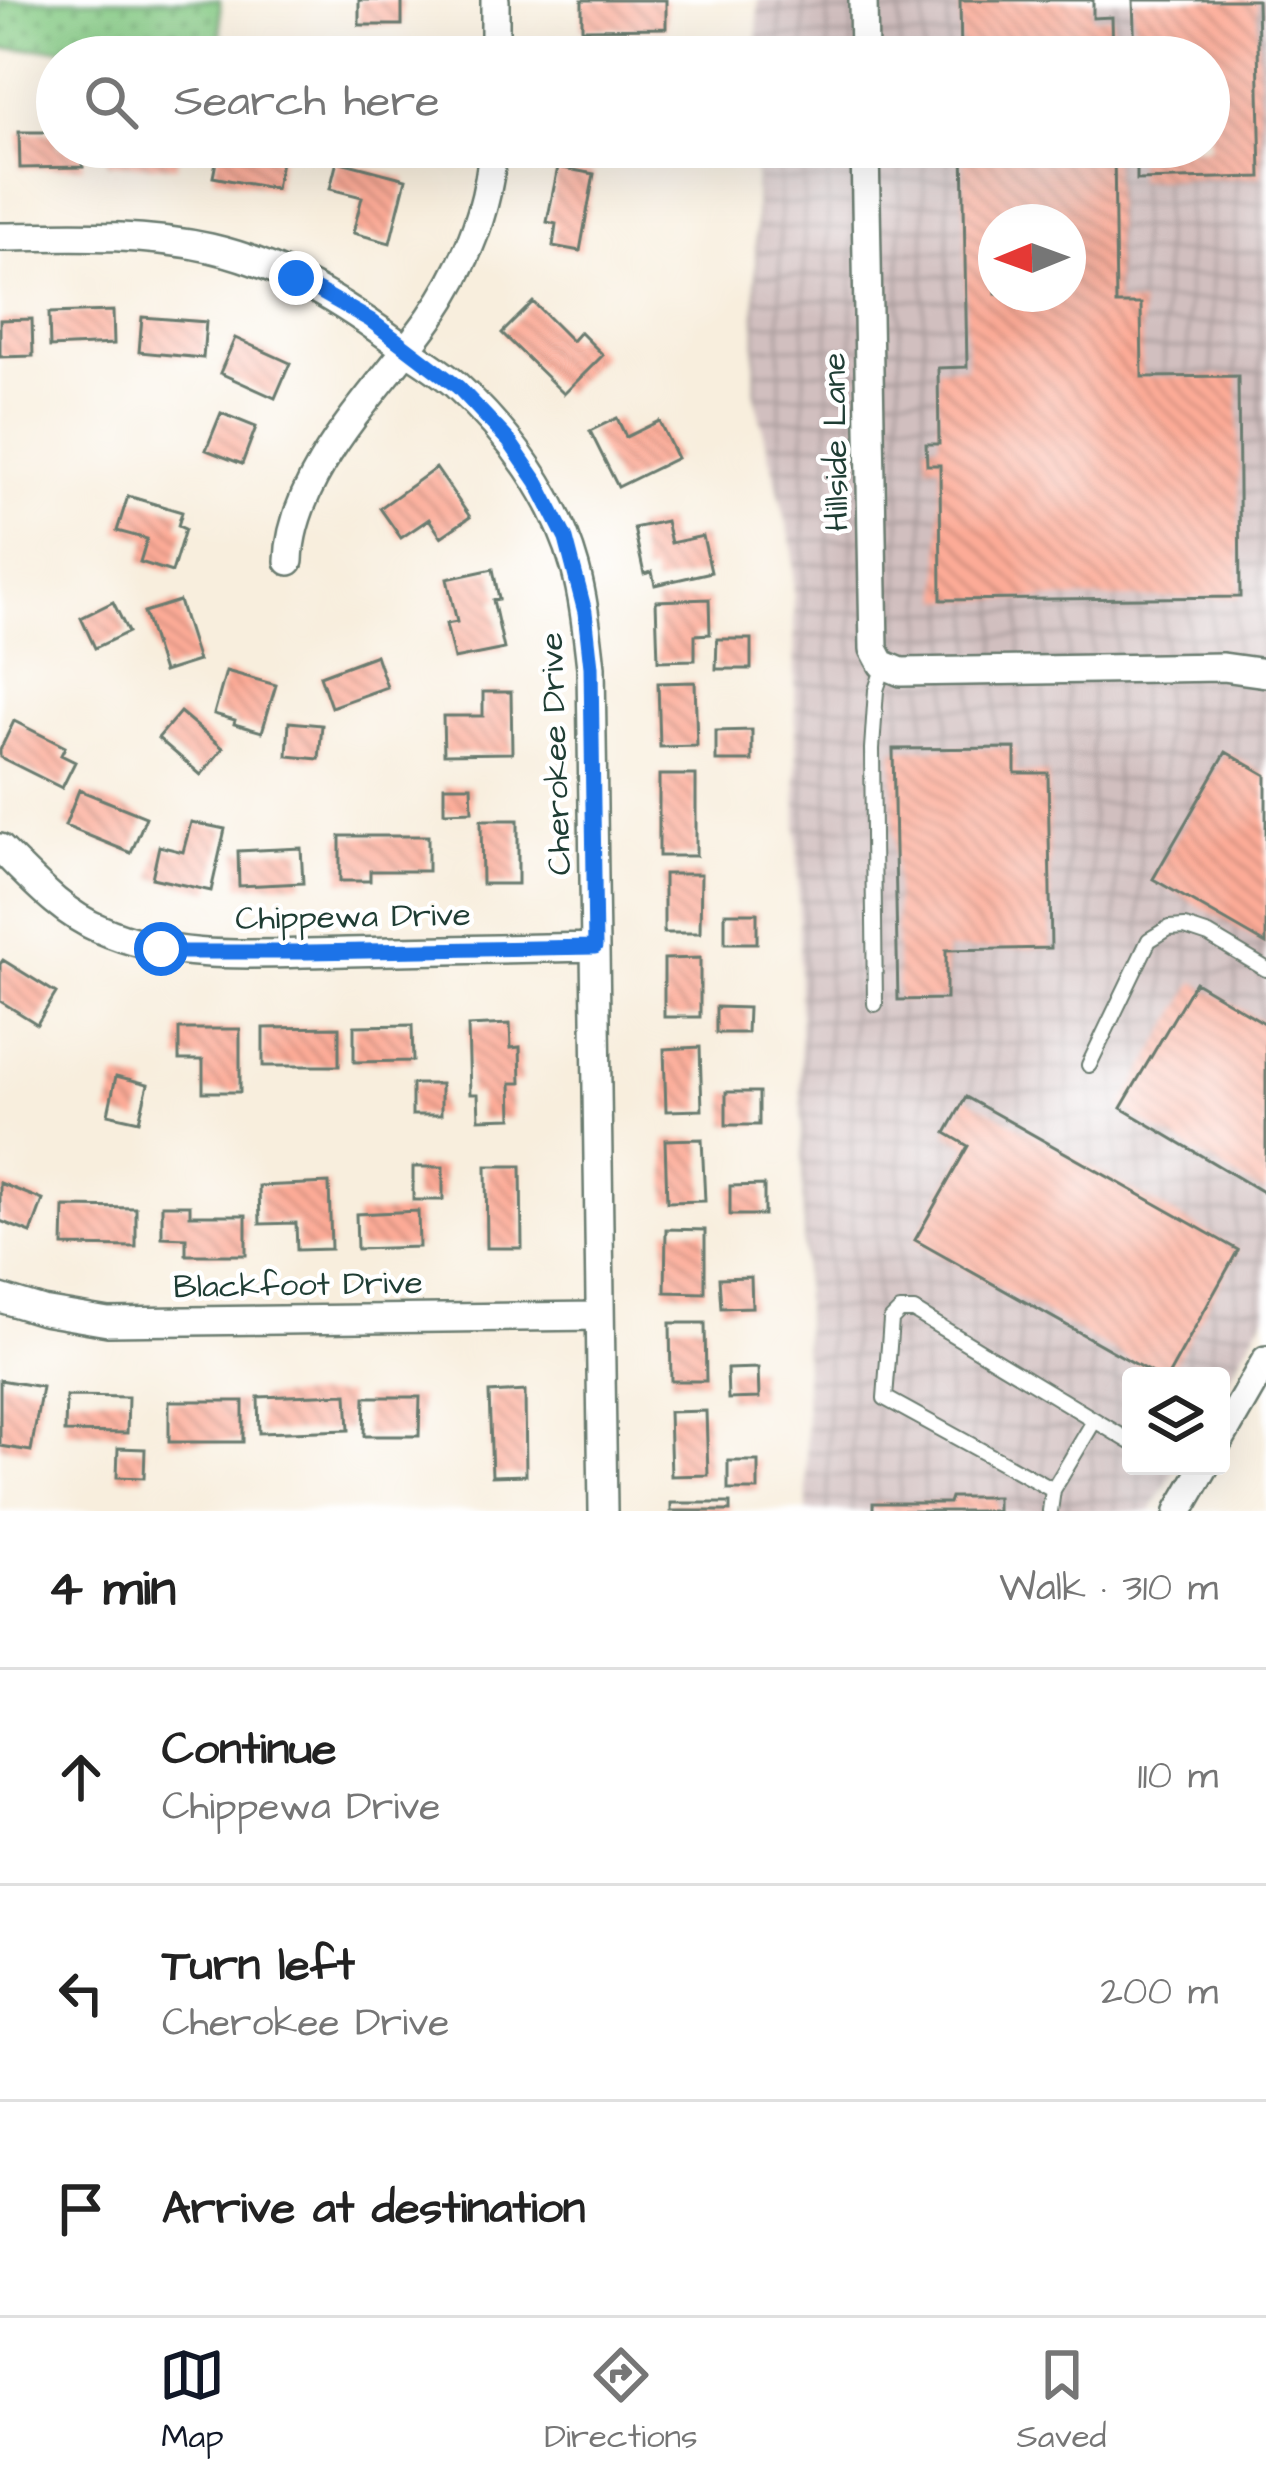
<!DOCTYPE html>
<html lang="en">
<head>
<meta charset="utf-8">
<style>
	:root { --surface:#fff; --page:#f6f6f6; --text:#222; --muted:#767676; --line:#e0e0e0; --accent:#111827 }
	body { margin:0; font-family:"Architects Daughter",sans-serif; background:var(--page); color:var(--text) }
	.controls { position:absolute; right:36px; bottom:36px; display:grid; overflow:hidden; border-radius:12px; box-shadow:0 12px 48px #0002 }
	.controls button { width:108px; height:108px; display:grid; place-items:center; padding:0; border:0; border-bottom:3px solid var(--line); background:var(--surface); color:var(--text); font:60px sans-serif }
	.compass { position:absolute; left:978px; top:204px; width:108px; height:108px; border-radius:50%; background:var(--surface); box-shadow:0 12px 48px #0002; rotate:269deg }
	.stop { position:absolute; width:36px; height:36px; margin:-27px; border:9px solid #1a73e8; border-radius:50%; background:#fff }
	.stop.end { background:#1a73e8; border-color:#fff; box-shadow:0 3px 12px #0008 }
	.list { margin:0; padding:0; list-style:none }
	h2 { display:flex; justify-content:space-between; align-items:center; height:156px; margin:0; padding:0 48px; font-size:51px }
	h2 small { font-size:39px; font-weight:400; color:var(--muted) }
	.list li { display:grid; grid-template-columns:78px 1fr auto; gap:36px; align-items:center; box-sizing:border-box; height:216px; padding:0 48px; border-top:3px solid var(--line) }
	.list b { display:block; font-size:45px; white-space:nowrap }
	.list p { margin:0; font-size:39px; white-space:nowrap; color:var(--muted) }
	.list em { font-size:39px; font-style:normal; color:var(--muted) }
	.icon { flex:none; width:66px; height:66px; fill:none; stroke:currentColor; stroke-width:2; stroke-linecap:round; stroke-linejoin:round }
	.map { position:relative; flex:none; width:1266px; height:1511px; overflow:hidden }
	.search { position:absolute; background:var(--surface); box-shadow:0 12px 48px #0002; left:36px; right:36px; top:36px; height:132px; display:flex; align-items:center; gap:30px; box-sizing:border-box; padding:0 42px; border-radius:66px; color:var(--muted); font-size:45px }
	.sheet { height:804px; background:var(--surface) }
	nav { display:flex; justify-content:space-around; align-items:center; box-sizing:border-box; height:168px; border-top:3px solid var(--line); background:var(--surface); font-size:33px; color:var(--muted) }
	nav a { display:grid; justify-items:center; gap:6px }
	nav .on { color:var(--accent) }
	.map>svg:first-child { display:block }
</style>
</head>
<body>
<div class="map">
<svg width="1266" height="1511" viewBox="0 0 1266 1511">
	<defs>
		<pattern id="industrial-grid" width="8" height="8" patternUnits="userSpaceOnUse" patternTransform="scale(3)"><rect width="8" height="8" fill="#d1bfbf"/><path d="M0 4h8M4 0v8" fill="none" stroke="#a99c9c"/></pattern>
		<pattern id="park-dots" width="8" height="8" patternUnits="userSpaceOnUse" patternTransform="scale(3)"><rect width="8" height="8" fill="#85ca84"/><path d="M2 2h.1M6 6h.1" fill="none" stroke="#6ca56d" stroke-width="1.8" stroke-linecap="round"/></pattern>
		<pattern id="building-back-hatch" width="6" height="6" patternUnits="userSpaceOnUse" patternTransform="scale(3)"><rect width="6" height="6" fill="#fdab97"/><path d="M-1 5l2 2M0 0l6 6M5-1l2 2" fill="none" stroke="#cc8c7c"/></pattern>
	</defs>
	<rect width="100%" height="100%" fill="#fff"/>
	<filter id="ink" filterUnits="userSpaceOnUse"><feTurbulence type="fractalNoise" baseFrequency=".00833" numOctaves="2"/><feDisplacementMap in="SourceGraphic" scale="24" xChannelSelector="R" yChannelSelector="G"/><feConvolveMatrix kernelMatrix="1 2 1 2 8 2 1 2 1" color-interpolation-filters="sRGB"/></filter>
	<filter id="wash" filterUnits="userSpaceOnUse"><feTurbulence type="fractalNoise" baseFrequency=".004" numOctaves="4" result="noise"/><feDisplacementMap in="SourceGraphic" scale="48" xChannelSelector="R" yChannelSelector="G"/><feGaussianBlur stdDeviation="2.7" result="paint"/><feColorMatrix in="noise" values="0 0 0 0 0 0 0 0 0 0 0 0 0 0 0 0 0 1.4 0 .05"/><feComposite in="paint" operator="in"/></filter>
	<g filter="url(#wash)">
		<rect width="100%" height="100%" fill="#f8eedd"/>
		<!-- industrial -->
		<path fill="url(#industrial-grid)" fill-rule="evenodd" d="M 758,0 L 1266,0 L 1266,1314 L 1221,1391 L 1221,1376 L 1131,1376 L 1131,1466 L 1177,1466 L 1151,1511 L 807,1511 L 793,549 L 754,394 L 756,147 L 1209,147 L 1209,57 L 757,57 ZM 996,222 L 1068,222 L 1068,294 L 996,294 Z"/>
		<!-- park -->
		<path fill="url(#park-dots)" stroke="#52845c" stroke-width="3" d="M 0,0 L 220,0 L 221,47 L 0,49 Z"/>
		<g id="blocks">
			<!-- building -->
			<path fill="url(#building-back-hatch)" fill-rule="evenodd" d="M 359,0 L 402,0 L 402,25 L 359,25 Z
				M 582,0 L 666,0 L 666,28 L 582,29 Z
				M 960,0 L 1093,0 L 1093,18 L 1112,17 L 1113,57 L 961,57 Z
				M 1133,0 L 1257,0 L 1261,177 L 1137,180 L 1137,147 L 1209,147 L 1209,57 L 1135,57 Z
				M 19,132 L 57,132 L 57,147 L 83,147 L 83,167 L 20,168 Z
				M 108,147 L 178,147 L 177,167 L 107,164 Z
				M 219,147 L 235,147 L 282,156 L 276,189 L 213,177 Z
				M 385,147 L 416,147 L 416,160 L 385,159 Z
				M 654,147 L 700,147 L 700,161 L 654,161 Z
				M 963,147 L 1114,147 L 1116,304 L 1141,304 L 1142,377 L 1238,376 L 1240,597 L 941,600 L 940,465 L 927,465 L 926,444 L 939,444 L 938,368 L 967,367 ZM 996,222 L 1068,222 L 1068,294 L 996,294 Z
				M 337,161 L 406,179 L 390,243 L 353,233 L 362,197 L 330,189 Z
				M 558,167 L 594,174 L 580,251 L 553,246 L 556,224 L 547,222 Z
				M 533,302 L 572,341 L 580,332 L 603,355 L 564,394 L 502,333 Z
				M 113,311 L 114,344 L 50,347 L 49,313 Z
				M 142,317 L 206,322 L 203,358 L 139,352 Z
				M 32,319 L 33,356 L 0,357 L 0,320 Z
				M 235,338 L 290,363 L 275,398 L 220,373 Z
				M 221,413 L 256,427 L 242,464 L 206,450 Z
				M 617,418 L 626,437 L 659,421 L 677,458 L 618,487 L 590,431 Z
				M 436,468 L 470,517 L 441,537 L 429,519 L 401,538 L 380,508 Z
				M 128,496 L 182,512 L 178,526 L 185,529 L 172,572 L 140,562 L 147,539 L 117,531 Z
				M 666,521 L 671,543 L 703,536 L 711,572 L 655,585 L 652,572 L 644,574 L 634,528 Z
				M 493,569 L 499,599 L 493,600 L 504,649 L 454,659 L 446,624 L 457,622 L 447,579 Z
				M 709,599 L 710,634 L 695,635 L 695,660 L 658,661 L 656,601 Z
				M 179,601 L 198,661 L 163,672 L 144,612 Z
				M 113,602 L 128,632 L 95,648 L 81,618 Z
				M 717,639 L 751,639 L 751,669 L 716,669 Z
				M 376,655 L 387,687 L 331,707 L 320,676 Z
				M 226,671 L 276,685 L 262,732 L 234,724 L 235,720 L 214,714 Z
				M 695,682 L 697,746 L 660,747 L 658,683 Z
				M 483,692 L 511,692 L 512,753 L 444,754 L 443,716 L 483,716 Z
				M 180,712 L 223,748 L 201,775 L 158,738 Z
				M 14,721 L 65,747 L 61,755 L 75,762 L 62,788 L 0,757 L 0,750 Z
				M 289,722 L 322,725 L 319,759 L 287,756 Z
				M 752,730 L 752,761 L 716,761 L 716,731 Z
				M 1015,748 L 1015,773 L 1048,773 L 1051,948 L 946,950 L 946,999 L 898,1000 L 893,749 Z
				M 1226,752 L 1266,775 L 1266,944 L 1153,879 Z
				M 659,775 L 696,775 L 696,856 L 659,856 Z
				M 444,786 L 471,786 L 472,811 L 444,812 Z
				M 79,790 L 146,817 L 131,853 L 65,826 Z
				M 481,820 L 518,820 L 518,884 L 482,884 Z
				M 191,822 L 225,829 L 211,891 L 152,878 L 159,846 L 183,852 Z
				M 340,836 L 428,836 L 428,871 L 370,871 L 370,881 L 340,881 Z
				M 301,848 L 303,883 L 239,886 L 238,851 Z
				M 664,874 L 701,874 L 700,933 L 664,933 Z
				M 725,913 L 757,913 L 757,943 L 725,943 Z
				M 700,958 L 700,1017 L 664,1017 L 664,959 Z
				M 3,960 L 56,993 L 37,1024 L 0,1001 L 0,964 Z
				M 1195,982 L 1266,1024 L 1266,1194 L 1121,1108 Z
				M 716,1007 L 748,1008 L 747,1033 L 716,1033 Z
				M 510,1024 L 511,1048 L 520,1047 L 521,1083 L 511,1083 L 512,1118 L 479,1119 L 478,1094 L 470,1094 L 468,1026 Z
				M 412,1025 L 413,1061 L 354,1062 L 354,1026 Z
				M 339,1027 L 339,1066 L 263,1066 L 263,1028 Z
				M 179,1029 L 240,1029 L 240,1092 L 203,1092 L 203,1060 L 179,1060 Z
				M 700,1047 L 702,1110 L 666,1111 L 664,1049 Z
				M 116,1076 L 148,1084 L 139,1121 L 108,1114 Z
				M 412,1084 L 441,1084 L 441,1115 L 412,1115 Z
				M 726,1092 L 759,1092 L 759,1125 L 726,1125 Z
				M 966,1097 L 1238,1250 L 1168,1376 L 1157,1376 L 915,1240 L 968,1146 L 946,1133 Z
				M 702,1139 L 705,1201 L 667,1202 L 665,1140 Z
				M 486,1166 L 521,1166 L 522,1248 L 487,1248 Z
				M 413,1167 L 443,1167 L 443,1200 L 413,1200 Z
				M 0,1183 L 43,1200 L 31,1233 L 0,1221 Z
				M 329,1183 L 331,1249 L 297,1250 L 296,1223 L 260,1224 L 259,1186 Z
				M 764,1185 L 764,1215 L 730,1215 L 730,1186 Z
				M 162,1205 L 190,1205 L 190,1215 L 246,1215 L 246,1255 L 186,1255 L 186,1238 L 162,1237 Z
				M 64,1207 L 136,1208 L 136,1247 L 63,1246 Z
				M 418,1211 L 419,1247 L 357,1249 L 356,1214 Z
				M 666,1229 L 705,1230 L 705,1293 L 665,1292 Z
				M 751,1277 L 752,1307 L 721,1308 L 719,1278 Z
				M 670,1323 L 705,1323 L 706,1381 L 671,1381 Z
				M 758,1368 L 759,1398 L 728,1399 L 727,1369 Z
				M 0,1380 L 42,1387 L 31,1451 L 0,1446 Z
				M 525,1391 L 526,1475 L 492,1476 L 489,1393 Z
				M 347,1394 L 349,1430 L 259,1433 L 258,1397 Z
				M 66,1396 L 128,1397 L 127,1433 L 65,1432 Z
				M 365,1397 L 420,1397 L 419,1436 L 364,1436 Z
				M 169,1401 L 243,1401 L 243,1442 L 169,1442 Z
				M 706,1411 L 708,1475 L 671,1476 L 669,1412 Z
				M 118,1448 L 145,1449 L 144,1478 L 117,1477 Z
				M 728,1461 L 758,1461 L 758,1490 L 728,1490 Z
				M 951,1497 L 997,1497 L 997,1511 L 873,1511 L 873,1503 L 949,1503 Z
				M 671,1503 L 730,1503 L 730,1511 L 671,1511 Z"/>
		</g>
	</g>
	<g filter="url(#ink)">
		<use href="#blocks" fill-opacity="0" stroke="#6b7b6f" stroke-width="3"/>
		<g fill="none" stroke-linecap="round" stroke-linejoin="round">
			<defs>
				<path id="service" d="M 875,1004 L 872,749 L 876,690 L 884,666
					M 1089,1065 L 1149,940 L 1169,928 L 1185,927 L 1209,935 L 1266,969
					M 1053,1490 L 1094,1421
					M 1050,1511 L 1053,1490 L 885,1398 L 891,1320 L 900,1311 L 914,1311 L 1131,1442"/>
				<path id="minor" d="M 495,0 L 495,57
					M 863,0 L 864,57
					M 865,147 L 874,649 L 882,664 L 901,672 L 1223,667 L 1266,673
					M 0,237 C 70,236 141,233 210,248 C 284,265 344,303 404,348 C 421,360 440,371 456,385 C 509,433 556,498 575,567 C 584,600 587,633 591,667 L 603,1511
					M 289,561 C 291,473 381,388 430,318 C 465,267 489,208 493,147
					M 0,848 C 31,878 60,912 100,929 C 176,963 264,953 346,952 C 429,950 512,949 595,947
					M 0,1298 L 43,1311 L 108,1322 L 600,1316
					M 1221,1438 L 1266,1360
					M 1179,1511 L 1205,1466"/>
			</defs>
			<!-- service casing -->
			<use href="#service" stroke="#6b7b6f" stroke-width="18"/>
			<!-- minor casing -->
			<use href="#minor" stroke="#6b7b6f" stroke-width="32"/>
			<!-- service -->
			<use href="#service" stroke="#fff" stroke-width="14"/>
			<!-- minor -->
			<use href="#minor" stroke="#fff" stroke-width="27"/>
		</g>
	</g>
	<g fill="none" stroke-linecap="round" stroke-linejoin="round" filter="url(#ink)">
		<!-- route -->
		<path stroke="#1a73e8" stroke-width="15" d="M 161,949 L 183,952 L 309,952 L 595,947 L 591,667 L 585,612 L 566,539 L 537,482 L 509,441 L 458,387 L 370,320 L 296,278"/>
	</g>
	<g text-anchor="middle" stroke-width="9" stroke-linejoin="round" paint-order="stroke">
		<!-- street labels -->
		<g font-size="33" fill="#1f3d34" stroke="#fff">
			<text transform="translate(834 442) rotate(-91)" y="12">Hillside Lane</text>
			<text transform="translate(554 754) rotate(-92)" y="12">Cherokee Drive</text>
			<text transform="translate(353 915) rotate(-1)" y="12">Chippewa Drive</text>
			<text transform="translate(298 1283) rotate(-1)" y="12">Blackfoot Drive</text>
		</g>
	</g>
</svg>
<div class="controls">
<button><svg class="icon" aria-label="layers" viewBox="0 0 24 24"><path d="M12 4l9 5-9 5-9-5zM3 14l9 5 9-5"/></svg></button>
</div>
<svg class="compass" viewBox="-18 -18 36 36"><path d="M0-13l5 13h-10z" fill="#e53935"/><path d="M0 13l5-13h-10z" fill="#767676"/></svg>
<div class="stop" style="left:161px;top:949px"></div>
<div class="stop end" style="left:296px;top:278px"></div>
<div class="search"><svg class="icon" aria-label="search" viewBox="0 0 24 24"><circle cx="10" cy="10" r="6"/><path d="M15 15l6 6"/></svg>Search here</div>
</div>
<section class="sheet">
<h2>4 min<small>Walk · 310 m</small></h2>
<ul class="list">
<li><svg class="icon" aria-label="ahead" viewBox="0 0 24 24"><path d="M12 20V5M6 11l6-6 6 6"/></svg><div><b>Continue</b><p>Chippewa Drive</p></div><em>110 m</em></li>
<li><svg class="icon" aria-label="left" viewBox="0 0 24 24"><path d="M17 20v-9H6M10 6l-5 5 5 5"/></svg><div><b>Turn left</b><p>Cherokee Drive</p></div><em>200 m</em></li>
<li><svg class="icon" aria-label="arrive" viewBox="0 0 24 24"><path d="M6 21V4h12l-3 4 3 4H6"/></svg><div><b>Arrive at destination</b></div></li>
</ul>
</section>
<nav>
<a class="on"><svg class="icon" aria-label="map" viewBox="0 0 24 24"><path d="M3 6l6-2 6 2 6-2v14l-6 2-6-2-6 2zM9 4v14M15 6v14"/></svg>Map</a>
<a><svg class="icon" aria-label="directions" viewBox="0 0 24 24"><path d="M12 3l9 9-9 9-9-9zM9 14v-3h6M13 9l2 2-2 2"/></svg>Directions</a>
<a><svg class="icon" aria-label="saved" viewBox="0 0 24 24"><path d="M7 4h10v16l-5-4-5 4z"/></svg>Saved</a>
</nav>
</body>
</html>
